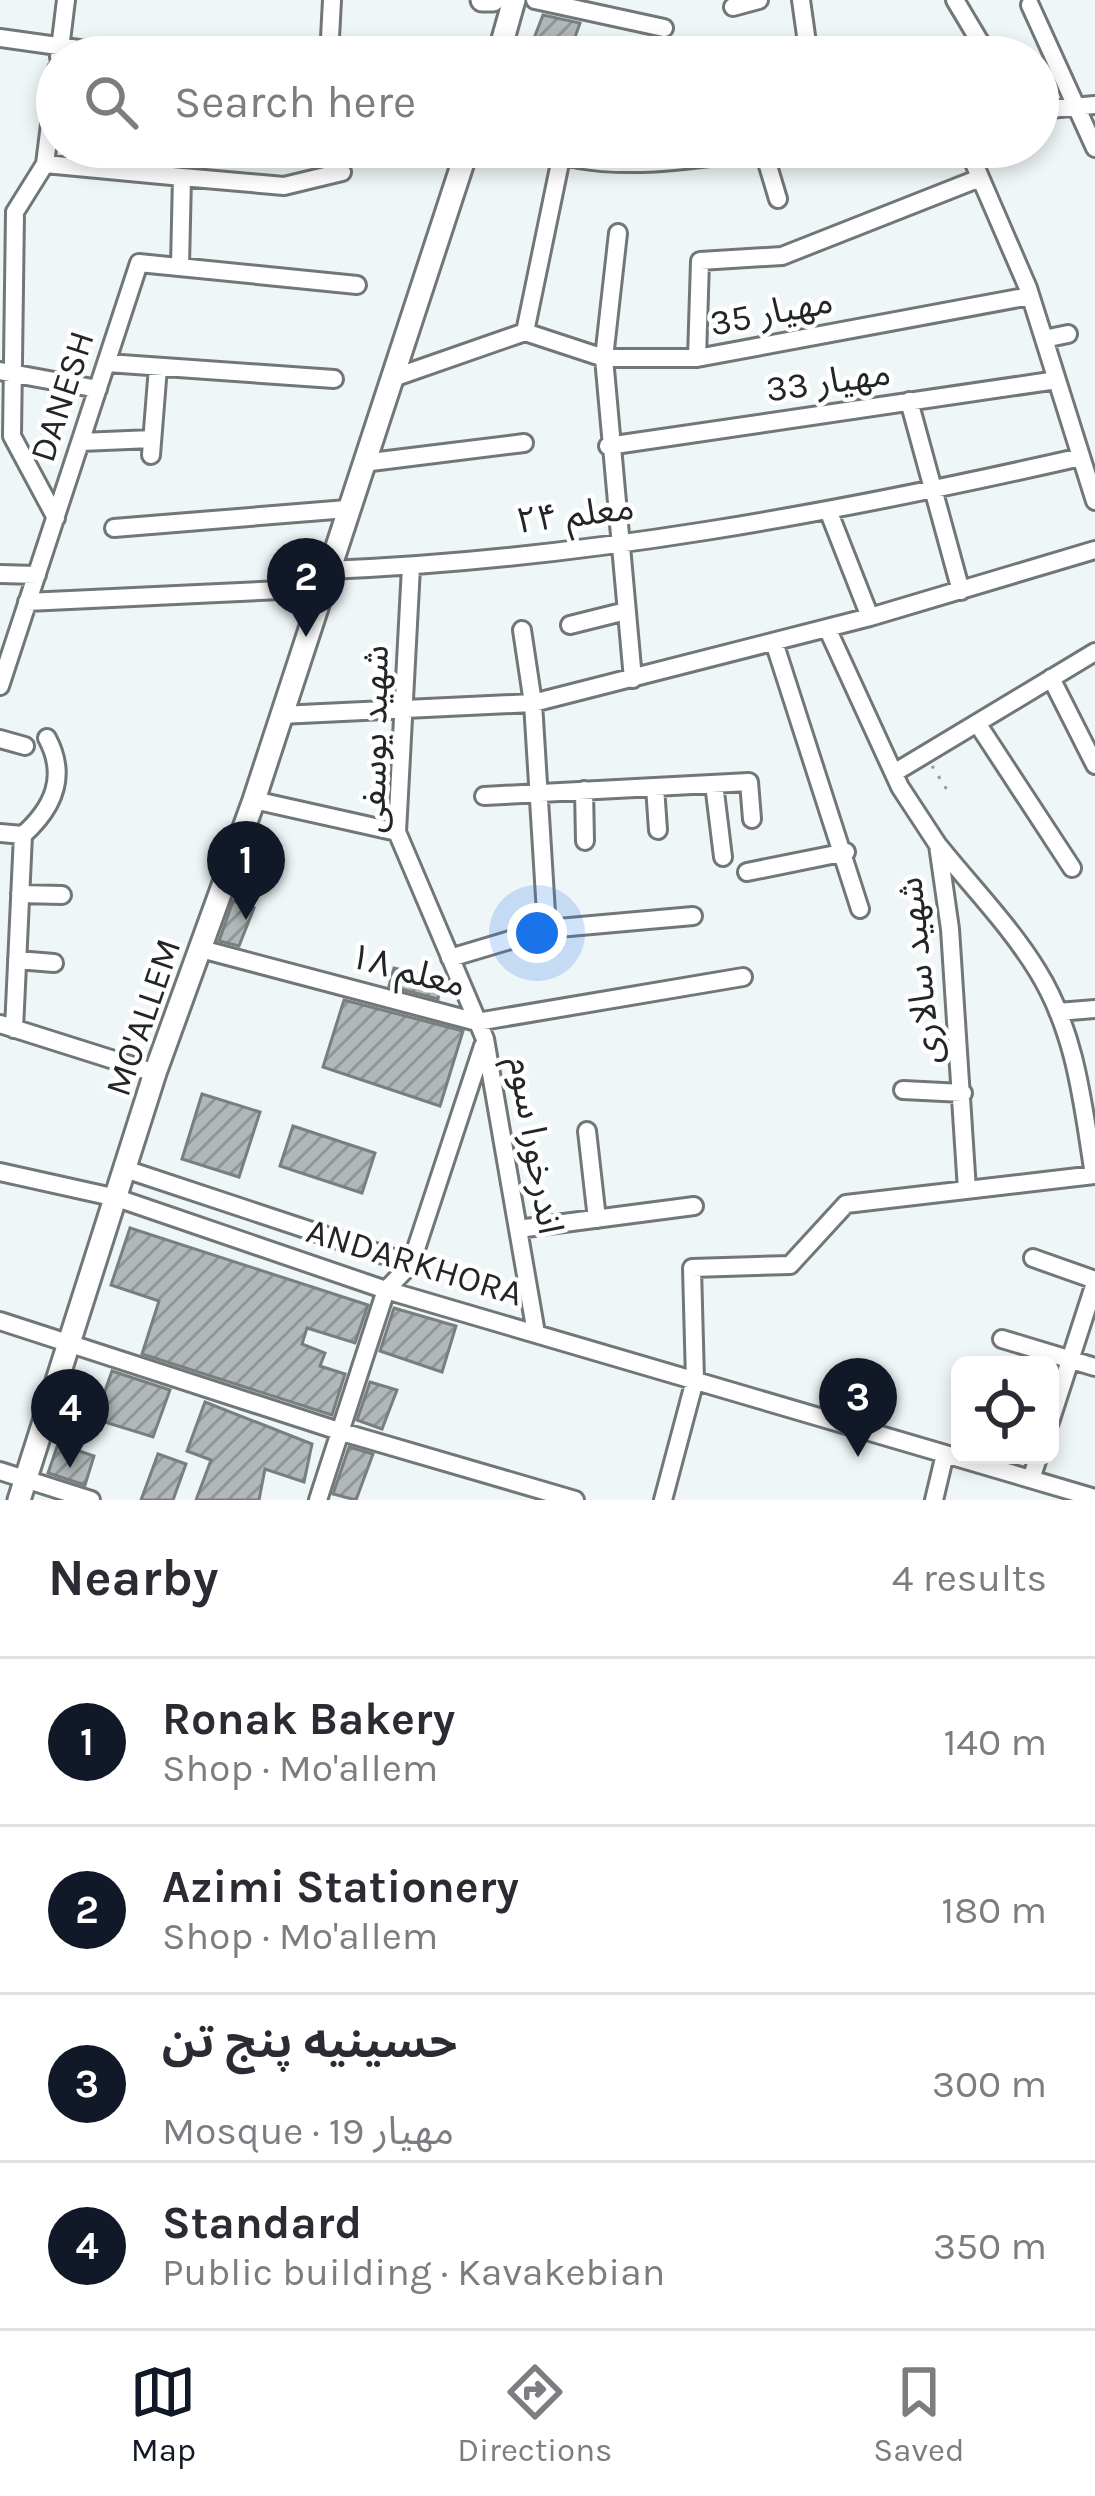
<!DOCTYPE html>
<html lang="en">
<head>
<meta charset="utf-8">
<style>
	:root { --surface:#fff; --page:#f7f7f7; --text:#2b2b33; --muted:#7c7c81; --line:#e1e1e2; --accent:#111827 }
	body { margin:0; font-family:Karla,"Noto Sans Arabic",sans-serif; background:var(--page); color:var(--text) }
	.controls { position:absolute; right:36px; bottom:36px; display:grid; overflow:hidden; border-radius:18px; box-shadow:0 6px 18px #0003 }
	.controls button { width:108px; height:108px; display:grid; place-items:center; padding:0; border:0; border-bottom:3px solid var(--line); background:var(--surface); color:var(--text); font:60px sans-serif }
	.you { position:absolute; left:537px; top:933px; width:42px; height:42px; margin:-30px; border:9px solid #fff; border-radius:50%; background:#1a73e8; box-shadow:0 0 0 18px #1a73e833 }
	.badge { display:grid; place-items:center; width:78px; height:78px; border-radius:50%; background:var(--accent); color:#fff; font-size:39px; font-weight:700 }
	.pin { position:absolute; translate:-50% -99px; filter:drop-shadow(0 3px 6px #0008) }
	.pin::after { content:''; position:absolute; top:63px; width:42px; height:36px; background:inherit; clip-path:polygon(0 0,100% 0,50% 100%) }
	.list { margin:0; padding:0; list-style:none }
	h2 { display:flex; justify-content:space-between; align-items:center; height:156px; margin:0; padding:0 48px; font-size:51px }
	h2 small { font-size:39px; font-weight:400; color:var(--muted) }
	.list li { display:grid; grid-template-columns:78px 1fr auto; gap:36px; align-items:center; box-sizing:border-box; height:168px; padding:0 48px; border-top:3px solid var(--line) }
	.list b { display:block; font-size:45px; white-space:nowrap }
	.list p { margin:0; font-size:39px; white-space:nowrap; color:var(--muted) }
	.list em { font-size:39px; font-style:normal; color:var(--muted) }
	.icon { flex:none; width:66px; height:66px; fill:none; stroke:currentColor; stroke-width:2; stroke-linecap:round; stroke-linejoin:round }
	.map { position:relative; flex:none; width:1095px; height:1500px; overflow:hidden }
	.search { position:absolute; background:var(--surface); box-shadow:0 6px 18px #0003; left:36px; right:36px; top:36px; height:132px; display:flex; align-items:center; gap:30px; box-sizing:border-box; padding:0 42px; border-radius:66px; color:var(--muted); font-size:45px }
	.sheet { height:828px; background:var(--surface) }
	nav { display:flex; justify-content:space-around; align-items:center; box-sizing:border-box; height:168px; border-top:3px solid var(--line); background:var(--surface); font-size:33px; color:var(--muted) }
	nav a { display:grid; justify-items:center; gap:6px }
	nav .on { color:var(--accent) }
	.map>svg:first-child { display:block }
</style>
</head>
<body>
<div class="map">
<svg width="1095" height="1500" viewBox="0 0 1095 1500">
	<defs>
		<pattern id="building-hatch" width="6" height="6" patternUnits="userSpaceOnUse" patternTransform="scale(3)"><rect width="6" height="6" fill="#b2b8b9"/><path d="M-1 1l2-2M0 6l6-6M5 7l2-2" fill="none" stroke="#909596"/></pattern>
	</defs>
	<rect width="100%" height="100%" fill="#eff6f7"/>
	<!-- building -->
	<path fill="url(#building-hatch)" stroke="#797f80" stroke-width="3" d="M 543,15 L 580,23 L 568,57 L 531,46 Z
		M 233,901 L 254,908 L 239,946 L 219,941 Z
		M 394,968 L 442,980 L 438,999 L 389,986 Z
		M 344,1000 L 463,1031 L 440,1106 L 323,1067 Z
		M 202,1094 L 260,1112 L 239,1177 L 182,1159 Z
		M 293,1126 L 375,1153 L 362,1193 L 280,1166 Z
		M 130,1228 L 368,1305 L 355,1343 L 307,1328 L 302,1344 L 325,1353 L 320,1366 L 345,1374 L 332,1415 L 142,1354 L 159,1301 L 111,1285 Z
		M 394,1308 L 456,1326 L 442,1372 L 380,1351 Z
		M 112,1371 L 170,1390 L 153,1437 L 95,1419 Z
		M 370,1382 L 397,1390 L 382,1429 L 357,1420 Z
		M 205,1402 L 312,1444 L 304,1482 L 265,1469 L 259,1500 L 196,1500 L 211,1460 L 187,1451 Z
		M 58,1444 L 94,1456 L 85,1485 L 48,1473 Z
		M 349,1447 L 373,1454 L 356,1500 L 333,1494 Z
		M 158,1454 L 186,1464 L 173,1500 L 141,1500 Z"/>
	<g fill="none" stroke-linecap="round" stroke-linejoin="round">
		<defs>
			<path id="minor" d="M 535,0 L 664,28
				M 801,0 L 809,57
				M 955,0 L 989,57
				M 1030,5 L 1095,148
				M 733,7 L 759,0
				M 0,38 L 136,57
				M 889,53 L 891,57
				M 59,57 L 66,0
				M 329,57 L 332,0
				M 1038,110 L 1095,105
				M 540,147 C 600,177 711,158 777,147
				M 967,147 L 1028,288 L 1095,501
				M 763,149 L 778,199
				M 45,164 L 182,177 L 180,266
				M 182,177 L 284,186 L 342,172
				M 15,212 L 12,436 L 56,518
				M 15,212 L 45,164 L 57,69
				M 618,233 L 604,358 L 633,679
				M 525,332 L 604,358 L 697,358 L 1030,296
				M 525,332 L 561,158
				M 1044,339 L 1068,334
				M 697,358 L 700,261 L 782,256 L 980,178
				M 107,363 L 334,379
				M 0,371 L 98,389
				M 390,379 L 525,332
				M 909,401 L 961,591
				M 81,442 L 152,439
				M 608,446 L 1057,380
				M 151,455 L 158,367
				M 363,463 L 524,443
				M 114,528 L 347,509
				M 411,567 L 397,832 L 485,1039 L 536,1333
				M 328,570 C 581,560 835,513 1081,457
				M 0,574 L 37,575
				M 27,602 L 325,588
				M 870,617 L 1095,550
				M 570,625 L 626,611
				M 827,628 L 900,787 L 938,845 L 950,929 L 967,1190
				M 522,630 L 533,703 L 547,929
				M 774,642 L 860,909
				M 1051,678 L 1095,765
				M 0,686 L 139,263 L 357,285
				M 280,715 L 533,703 L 870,617 L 828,510
				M 977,723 L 1072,868
				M 0,739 L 25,746
				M 894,773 L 1095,652
				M 714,784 L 723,857
				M 655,787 L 658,830
				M 584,790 L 585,841
				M 484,796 L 749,782 L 752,819
				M 254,800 L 397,832
				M 0,833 L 23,835
				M 23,835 C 53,808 68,777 47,738
				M 939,846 C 971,886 1010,926 1037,970 C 1076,1032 1083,1105 1094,1175
				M 747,872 L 846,852
				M 20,894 L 62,895
				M 201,949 L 477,1022 L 743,977
				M 450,958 L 547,929 L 693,916
				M 17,960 L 54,963
				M 1058,1012 L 1095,1009
				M 0,1024 L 155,1073
				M 14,1029 L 23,835
				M 903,1090 L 963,1093
				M 587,1131 L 597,1219
				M 128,1170 L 411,1264
				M 0,1172 L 117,1198 L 386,1290 L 1095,1498
				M 518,1229 L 694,1206
				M 1033,1258 L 1095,1280
				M 0,1321 L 342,1432 L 575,1500
				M 1002,1339 L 1095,1367
				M 1050,1422 L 1095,1283
				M 0,1471 L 91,1500
				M 1031,1479 L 1039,1455
				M 318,1500 L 386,1290 L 411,1264 L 483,1046
				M 663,1500 L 695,1380 L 692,1268 L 790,1265 L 846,1204 L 1095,1175
				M 934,1500 L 945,1454"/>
			<path id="major" d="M 482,0 L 493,0
				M 498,57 L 514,0
				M 19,1500 L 155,1073 L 254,800 L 468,147"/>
		</defs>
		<!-- minor casing -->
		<use href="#minor" stroke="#717778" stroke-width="22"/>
		<!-- major casing -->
		<use href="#major" stroke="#717778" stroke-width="27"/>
		<!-- path -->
		<path stroke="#94999a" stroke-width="3" stroke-dasharray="3 9" stroke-linecap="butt" d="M 932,766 L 949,793"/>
		<!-- minor -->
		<use href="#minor" stroke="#fff" stroke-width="16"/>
		<!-- major -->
		<use href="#major" stroke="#fff" stroke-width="21"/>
	</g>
	<g text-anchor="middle" stroke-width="9" stroke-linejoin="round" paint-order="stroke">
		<!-- street labels -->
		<g font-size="36" fill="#232526" stroke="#fff">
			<text transform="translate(771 311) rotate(-11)" y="13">مهیار 35</text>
			<text transform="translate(828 380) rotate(-8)" y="13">مهیار 33</text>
			<text transform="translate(61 396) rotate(-72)" y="13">DANESH</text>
			<text transform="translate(575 513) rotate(-7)" y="13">معلم ۲۴</text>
			<text transform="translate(373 739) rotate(-89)" y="13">شهید یوسفی</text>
			<text transform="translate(408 969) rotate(15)" y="13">معلم ۱۸</text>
			<text transform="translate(918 971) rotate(-96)" y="13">شهید سالاری</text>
			<text transform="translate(142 1017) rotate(-71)" y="13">MO'ALLEM</text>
			<text transform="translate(537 1145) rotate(80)" y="13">اندرخورا سوم</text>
			<text transform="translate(415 1261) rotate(17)" y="13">ANDARKHORA</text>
		</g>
	</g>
</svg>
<div class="controls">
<button><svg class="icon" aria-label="locate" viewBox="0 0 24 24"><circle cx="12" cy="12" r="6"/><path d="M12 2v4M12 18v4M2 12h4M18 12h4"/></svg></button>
</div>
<div class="you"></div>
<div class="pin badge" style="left:246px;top:920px">1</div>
<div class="pin badge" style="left:306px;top:637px">2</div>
<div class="pin badge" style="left:858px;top:1457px">3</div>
<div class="pin badge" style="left:70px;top:1468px">4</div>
<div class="search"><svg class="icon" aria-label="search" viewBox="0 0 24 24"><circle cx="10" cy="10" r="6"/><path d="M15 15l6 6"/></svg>Search here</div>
</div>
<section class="sheet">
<h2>Nearby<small>4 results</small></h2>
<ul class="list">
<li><span class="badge">1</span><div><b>Ronak Bakery</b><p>Shop · Mo'allem</p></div><em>140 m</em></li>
<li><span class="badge">2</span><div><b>Azimi Stationery</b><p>Shop · Mo'allem</p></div><em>180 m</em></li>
<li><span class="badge">3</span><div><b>حسینیه پنج تن</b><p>Mosque · مهیار 19</p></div><em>300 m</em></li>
<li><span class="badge">4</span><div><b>Standard</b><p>Public building · Kavakebian</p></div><em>350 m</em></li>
</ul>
</section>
<nav>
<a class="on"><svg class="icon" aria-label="map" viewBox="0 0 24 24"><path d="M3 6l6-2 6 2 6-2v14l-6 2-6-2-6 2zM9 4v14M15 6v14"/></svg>Map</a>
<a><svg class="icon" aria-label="directions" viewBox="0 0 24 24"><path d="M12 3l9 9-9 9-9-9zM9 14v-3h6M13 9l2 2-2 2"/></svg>Directions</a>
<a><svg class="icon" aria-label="saved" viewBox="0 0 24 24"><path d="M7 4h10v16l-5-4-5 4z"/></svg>Saved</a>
</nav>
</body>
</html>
